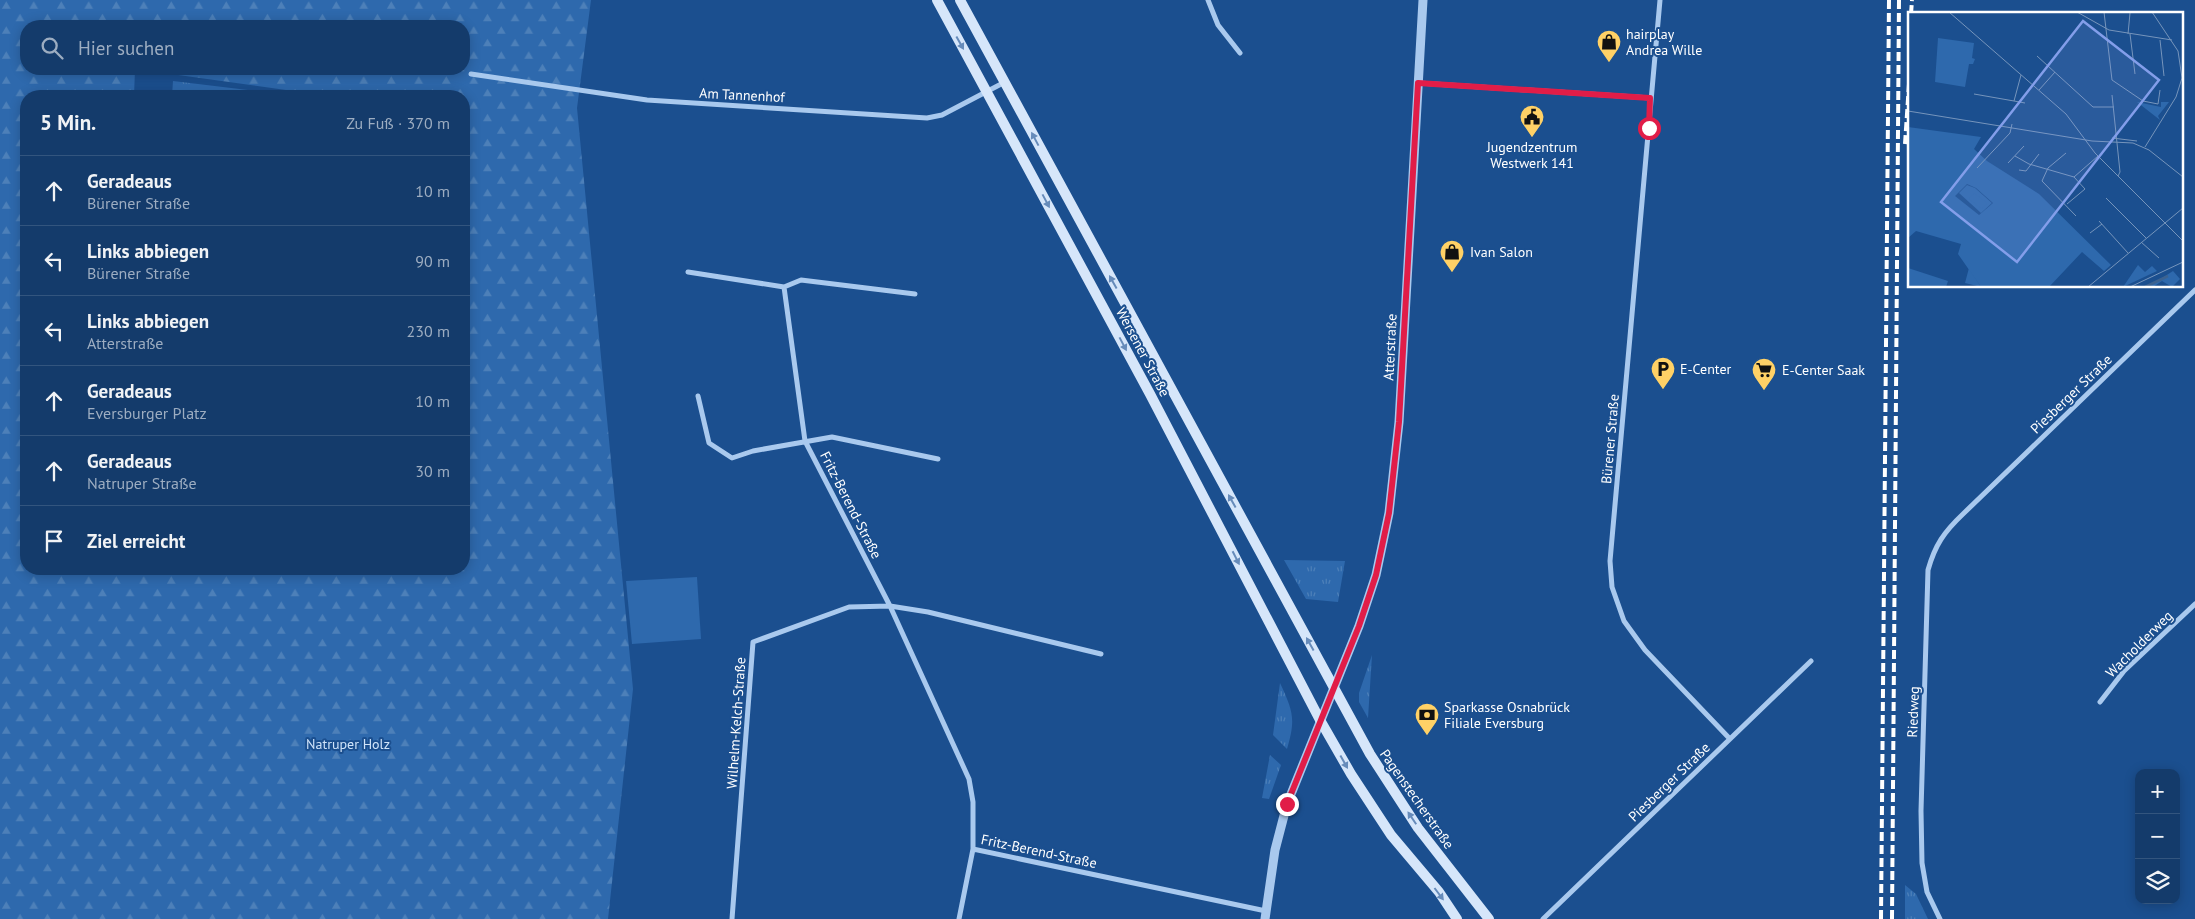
<!DOCTYPE html>
<html lang="de">
<head>
<meta charset="utf-8">
<style>
	:root { --surface:#143b6b; --page:#214673; --text:#f1f3f6; --muted:#9dadc1; --line:#33557e }
	body { margin:0; font-family:"PT Sans",sans-serif; background:var(--page); color:var(--text) }
	.controls { position:absolute; right:15px; bottom:15px; display:grid; overflow:hidden; border-radius:10px; box-shadow:0 2px 12px #0003 }
	.controls button { width:45px; height:45px; display:grid; place-items:center; padding:0; border:0; border-bottom:1px solid var(--line); background:var(--surface); color:var(--text); font:25px sans-serif }
	.stop { position:absolute; width:15px; height:15px; margin:-11px; border:4px solid #e11d48; border-radius:50%; background:#fff }
	.stop.end { background:#e11d48; border-color:#fff; box-shadow:0 1px 5px #0008 }
	.list { margin:0; padding:0; list-style:none }
	h2 { display:flex; justify-content:space-between; align-items:center; height:65px; margin:0; padding:0 20px; font-size:21px }
	h2 small { font-size:16px; font-weight:400; color:var(--muted) }
	.list li { display:grid; grid-template-columns:32px 1fr auto; gap:15px; align-items:center; box-sizing:border-box; height:70px; padding:0 20px; border-top:1px solid var(--line) }
	.list b { display:block; font-size:19px; white-space:nowrap }
	.list p { margin:0; font-size:16px; white-space:nowrap; color:var(--muted) }
	.list em { font-size:16px; font-style:normal; color:var(--muted) }
	.icon { flex:none; width:28px; height:28px; fill:none; stroke:currentColor; stroke-width:2; stroke-linecap:round; stroke-linejoin:round }
	.map { position:relative; flex:none; width:2195px; height:919px; overflow:hidden }
	.search { position:absolute; background:var(--surface); box-shadow:0 2px 12px #0003; left:20px; top:20px; width:450px; height:55px; display:flex; align-items:center; gap:12px; box-sizing:border-box; padding:0 18px; border-radius:20px; color:var(--muted); font-size:19px }
	.panel { position:absolute; background:var(--surface); box-shadow:0 2px 12px #0003; left:20px; top:90px; width:450px; height:485px; border-radius:20px }
	.map>svg:first-child { display:block }
</style>
</head>
<body>
<div class="map">
<svg width="2195" height="919" viewBox="0 0 2195 919">
	<defs>
		<pattern id="grass-tufts" width="24" height="20" patternUnits="userSpaceOnUse" patternTransform="scale(1.25)"><rect width="24" height="20" fill="#2e69ad"/><path d="M3 7l-1-3M5 7V3M7 7l1-3M15 17l-1-3M17 17v-4M19 17l1-3" fill="none" stroke="#4d80b9"/></pattern>
		<pattern id="forest-firs" width="22" height="20" patternUnits="userSpaceOnUse" patternTransform="scale(1.25)"><rect width="22" height="20" fill="#2e69ad"/><path d="M5 1l3.5 6h-7zM16 11l3.5 6h-7z" fill="#4d80b9"/></pattern>
	</defs>
	<rect width="100%" height="100%" fill="#1b4f8f"/>
	<!-- grass -->
	<path fill="url(#grass-tufts)" d="M 173,81 L 282,94 L 283,96 L 172,96 Z
		M 1284,560 L 1345,561 L 1338,602 L 1306,599 Z
		M 1372,655 L 1368,718 L 1359,702 L 1359,693 Z
		M 1280,683 C 1293,711 1296,719 1287,749 L 1273,735 Z
		M 1270,755 L 1281,765 L 1269,799 L 1262,798 Z
		M 1905,885 L 1916,894 L 1928,919 L 1905,919 Z"/>
	<!-- forest -->
	<path fill="url(#forest-firs)" fill-rule="evenodd" d="M 0,0 L 591,0 L 577,108 L 633,689 L 608,919 L 0,919 ZM 26,26 L 464,26 L 464,69 L 26,69 ZM 135,69 L 286,90 L 288,96 L 464,96 L 464,569 L 26,569 L 26,96 L 134,96 Z"/>
	<!-- green -->
	<path fill="#2e69ad" d="M 697,577 L 701,639 L 632,644 L 626,581 Z"/>
	<g fill="none" stroke-linecap="round" stroke-linejoin="round">
		<!-- minor -->
		<path stroke="#a9c9ee" stroke-width="5" d="M 1208,0 L 1218,25 L 1240,53
			M 1660,0 L 1610,561 L 1612,587 L 1624,621 L 1645,650 L 1730,739
			M 471,74 L 647,100 L 927,118 L 942,115 L 1005,82
			M 1419,83 L 1651,98
			M 688,272 L 784,287 L 801,280 L 915,294
			M 784,287 L 805,441 L 890,606 L 969,779 L 973,802 L 973,849 L 959,919
			M 698,396 L 709,443 L 732,458 L 753,451 L 832,437 L 938,459
			M 2100,702 L 2124,671 L 2195,604
			M 973,849 L 1266,911
			M 732,919 L 753,642 L 849,607 L 890,606 L 928,612 L 1101,654
			M 1543,919 L 1811,661
			M 1940,919 L 1927,892 L 1922,863 L 1921,811 L 1928,570 C 1935,545 1944,532 1963,514 L 2195,290"/>
		<!-- tertiary -->
		<path stroke="#a9c9ee" stroke-width="9" d="M 1265,919 L 1275,850 L 1287,804 L 1359,626 L 1376,575 L 1389,513 L 1399,422 L 1423,0"/>
		<!-- secondary -->
		<path stroke="#d6e6fa" stroke-width="10" d="M 937,0 L 1150,394 L 1320,720 L 1351,774 L 1391,835 L 1439,892 L 1457,919
			M 960,0 L 1370,754 L 1418,828 L 1489,919"/>
		<!-- rail -->
		<path stroke="#fff" stroke-width="4" stroke-dasharray="9 4" stroke-linecap="butt" d="M 1911,14 L 1912,0
			M 1905,144 L 1909,84
			M 1881,919 L 1889,0
			M 1892,919 L 1899,0"/>
	</g>
	<!-- one-way arrows -->
	<defs><path id="oneway-solid" d="M-6-.8H1V-3.2L6.5 0L1 3.2V.8H-6Z" transform="scale(1.25)"/></defs>
	<g fill="#668bba">
		<use href="#oneway-solid" transform="translate(960 43) rotate(61)"/>
		<use href="#oneway-solid" transform="translate(1035 139) rotate(-118)"/>
		<use href="#oneway-solid" transform="translate(1046 201) rotate(62)"/>
		<use href="#oneway-solid" transform="translate(1113 282) rotate(-119)"/>
		<use href="#oneway-solid" transform="translate(1123 344) rotate(62)"/>
		<use href="#oneway-solid" transform="translate(1232 501) rotate(-119)"/>
		<use href="#oneway-solid" transform="translate(1236 558) rotate(63)"/>
		<use href="#oneway-solid" transform="translate(1310 644) rotate(-119)"/>
		<use href="#oneway-solid" transform="translate(1344 762) rotate(61)"/>
		<use href="#oneway-solid" transform="translate(1412 818) rotate(-124)"/>
		<use href="#oneway-solid" transform="translate(1439 894) rotate(53)"/>
	</g>
	<g fill="none" stroke-linecap="round" stroke-linejoin="round">
		<!-- route -->
		<path stroke="#e11d48" stroke-width="6" d="M 1287,804 L 1359,626 L 1376,575 L 1389,513 L 1399,422 L 1418,83 L 1650,98 L 1649,128"/>
	</g>
	<!-- icons -->
	<defs>
		<symbol id="shop-pin" viewBox="-11 -11 22 30"><path d="M0 17L-7.5 6A9.5 9.5 0 1 1 7.5 6Z" fill="#ffd166" stroke="#1b4f8f"/><path d="M-5-2.5h2.3a2.7 3.5 0 0 1 5.4 0H5L5.5 6h-11ZM-1.5-2.5h3a1.5 2.3 0 0 0-3 0Z" fill="#111"/></symbol>
		<symbol id="civic-pin" viewBox="-11 -11 22 30"><path d="M0 17L-7.5 6A9.5 9.5 0 1 1 7.5 6Z" fill="#ffd166" stroke="#1b4f8f"/><path d="M-.6-6.5H3V-4.5H.6V-3L4-1V1h2V6H-6V1h2V-1L-.6-3ZM-1.2 2.5V6h2.4V2.5Z" fill="#111"/></symbol>
		<symbol id="parking-pin" viewBox="-11 -11 22 30"><path d="M0 17L-7.5 6A9.5 9.5 0 1 1 7.5 6Z" fill="#ffd166" stroke="#1b4f8f"/><path d="M-3.5-5.5H1a3.5 3.5 0 0 1 0 7H-1V5.5H-3.5ZM-1-3.4V-.6H.8a1.4 1.4 0 0 0 0-2.8Z" fill="#111"/></symbol>
		<symbol id="supermarket-pin" viewBox="-11 -11 22 30"><path d="M0 17L-7.5 6A9.5 9.5 0 1 1 7.5 6Z" fill="#ffd166" stroke="#1b4f8f"/><path d="M-6-5.5h2.5l.6 2H6L4.5 2H-2.5L-4.4-4H-6ZM-1.5 3.2a1.3 1.3 0 1 0 .1 0ZM3 3.2a1.3 1.3 0 1 0 .1 0Z" fill="#111"/></symbol>
		<symbol id="bank-pin" viewBox="-11 -11 22 30"><path d="M0 17L-7.5 6A9.5 9.5 0 1 1 7.5 6Z" fill="#ffd166" stroke="#1b4f8f"/><path d="M-6-4H6V4H-6ZM0-2.3a2.3 2.3 0 1 0 0 4.6a2.3 2.3 0 1 0 0-4.6Z" fill="#111"/></symbol>
	</defs>
	<g fill-rule="evenodd">
		<use href="#shop-pin" x="1595" y="28" width="28" height="38"/>
		<use href="#civic-pin" x="1518" y="103" width="28" height="38"/>
		<use href="#shop-pin" x="1438" y="238" width="28" height="38"/>
		<use href="#parking-pin" x="1649" y="355" width="28" height="38"/>
		<use href="#supermarket-pin" x="1750" y="356" width="28" height="38"/>
		<use href="#bank-pin" x="1413" y="701" width="28" height="38"/>
	</g>
	<g text-anchor="middle" stroke-width="4" stroke-linejoin="round" paint-order="stroke">
		<!-- poi labels -->
		<g font-size="14" fill="#fff" stroke="#1b4f8f" text-anchor="start">
			<text x="1626" y="39">hairplay<tspan x="1626" dy="16">Andrea Wille</tspan></text>
			<text x="1532" y="152" text-anchor="middle">Jugendzentrum<tspan x="1532" dy="16">Westwerk 141</tspan></text>
			<text x="1470" y="257">Ivan Salon</text>
			<text x="1680" y="374">E-Center</text>
			<text x="1782" y="375">E-Center Saak</text>
			<text x="1444" y="712">Sparkasse Osnabrück<tspan x="1444" dy="16">Filiale Eversburg</tspan></text>
		</g>
		<!-- street labels -->
		<g font-size="14" fill="#fff" stroke="#1b4f8f">
			<text transform="translate(742 95) rotate(3)" y="5">Am Tannenhof</text>
			<text transform="translate(1390 347) rotate(-87)" y="5">Atterstraße</text>
			<text transform="translate(1143 352) rotate(62)" y="5">Wersener Straße</text>
			<text transform="translate(2071 394) rotate(-44)" y="5">Piesberger Straße</text>
			<text transform="translate(1610 439) rotate(-85)" y="5">Bürener Straße</text>
			<text transform="translate(851 505) rotate(63)" y="5">Fritz-Berend-Straße</text>
			<text transform="translate(2139 644) rotate(-45)" y="5">Wacholderweg</text>
			<text transform="translate(1913 712) rotate(-88)" y="5">Riedweg</text>
			<text transform="translate(736 723) rotate(-86)" y="5">Wilhelm-Kelch-Straße</text>
			<text transform="translate(1669 782) rotate(-44)" y="5">Piesberger Straße</text>
			<text transform="translate(1417 799) rotate(55)" y="5">Pagenstecherstraße</text>
			<text transform="translate(1039 851) rotate(12)" y="5">Fritz-Berend-Straße</text>
		</g>
		<!-- park labels -->
		<g font-size="14" fill="#cfe3fa" stroke="#1b4f8f">
			<text x="348" y="749">Natruper Holz</text>
		</g>
	</g>
	<!-- overview -->
	<g transform="translate(1908 12)">
		<rect width="275" height="275" fill="#1b4f8f"/>
		<path d="M 229,90 L 253,95 L 253,90 L 261,90 L 250,104 L 252,108 ZM 59,173 L 67,176 L 84,191 L 73,201 L 51,181 ZM 0,256 L 40,269 L 38,275 L 0,274 ZM 61,256 L 73,275 L 57,271 Z" fill="#2e69ad"/>
		<path d="M 0,115 L 73,125 L 66,137 L 79,149 L 131,182 L 203,253 L 196,259 L 174,240 L 141,275 L 73,275 L 50,242 L 53,232 L 8,219 L 0,226 ZM 59,172 L 68,176 L 85,191 L 71,203 L 47,184 ZM 230,253 L 237,260 L 244,254 L 249,259 L 215,275 Z" fill="#2e69ad" fill-rule="evenodd"/>
		<path d="M 30,26 L 66,31 L 64,46 L 67,47 L 65,52 L 61,52 L 57,75 L 27,70 ZM 66,181 L 79,191 L 74,197 L 61,187 ZM 265,259 L 272,267 L 264,275 L 254,269 L 245,275 L 240,275 Z" fill="#2e69ad"/>
		<path fill="none" stroke="#3c6290" stroke-width="2.5" d="M 237,275 L 260,264"/>
		<path fill="none" stroke="#7695bc" stroke-width="1" d="M 41,0 L 158,102 L 187,141 L 275,229M 169,0 L 201,18 L 264,28M 196,0 L 204,68 L 235,89 L 250,92 L 252,78M 220,22 L 222,1M 222,22 L 227,62M 252,28 L 256,64M 129,44 L 185,95 L 206,95M 113,63 L 106,89 L 117,91M 131,78 L 147,60M 66,82 L 106,89M 204,83 L 212,160 L 210,164M 0,99 L 184,129 L 225,131 L 241,138 L 275,165M 204,126 L 229,129M 237,135 L 268,85 L 274,66 L 270,39 L 244,0M 158,141 L 140,156 L 134,169 L 168,204M 107,144 L 121,152 L 166,165 L 177,177 L 159,192M 100,151 L 116,134M 69,156 L 102,121 L 104,112M 111,158 L 118,159 L 131,142M 166,165 L 190,144M 198,186 L 238,226M 191,209 L 220,241M 182,221 L 194,212M 233,230 L 251,246M 180,275 L 275,196M 222,275 L 275,250"/>
		<path fill="#839eea" fill-opacity="0.15" stroke="#839eea" stroke-width="2.5" d="M 175,9 L 251,68 L 109,250 L 33,190 Z"/>
		<rect width="275" height="275" fill="none" stroke="#fff" stroke-width="2.5"/>
	</g>
</svg>
<div class="controls">
<button>+</button>
<button>−</button>
<button><svg class="icon" aria-label="layers" viewBox="0 0 24 24"><path d="M12 4l9 5-9 5-9-5zM3 14l9 5 9-5"/></svg></button>
</div>
<div class="stop" style="left:1649px;top:128px"></div>
<div class="stop end" style="left:1287px;top:804px"></div>
<div class="search"><svg class="icon" aria-label="search" viewBox="0 0 24 24"><circle cx="10" cy="10" r="6"/><path d="M15 15l6 6"/></svg>Hier suchen</div>
<section class="panel">
<h2>5 Min.<small>Zu Fuß · 370 m</small></h2>
<ul class="list">
<li><svg class="icon" aria-label="ahead" viewBox="0 0 24 24"><path d="M12 20V5M6 11l6-6 6 6"/></svg><div><b>Geradeaus</b><p>Bürener Straße</p></div><em>10 m</em></li>
<li><svg class="icon" aria-label="left" viewBox="0 0 24 24"><path d="M17 20v-9H6M10 6l-5 5 5 5"/></svg><div><b>Links abbiegen</b><p>Bürener Straße</p></div><em>90 m</em></li>
<li><svg class="icon" aria-label="left" viewBox="0 0 24 24"><path d="M17 20v-9H6M10 6l-5 5 5 5"/></svg><div><b>Links abbiegen</b><p>Atterstraße</p></div><em>230 m</em></li>
<li><svg class="icon" aria-label="ahead" viewBox="0 0 24 24"><path d="M12 20V5M6 11l6-6 6 6"/></svg><div><b>Geradeaus</b><p>Eversburger Platz</p></div><em>10 m</em></li>
<li><svg class="icon" aria-label="ahead" viewBox="0 0 24 24"><path d="M12 20V5M6 11l6-6 6 6"/></svg><div><b>Geradeaus</b><p>Natruper Straße</p></div><em>30 m</em></li>
<li><svg class="icon" aria-label="arrive" viewBox="0 0 24 24"><path d="M6 21V4h12l-3 4 3 4H6"/></svg><div><b>Ziel erreicht</b></div></li>
</ul>
</section>
</div>
</body>
</html>
